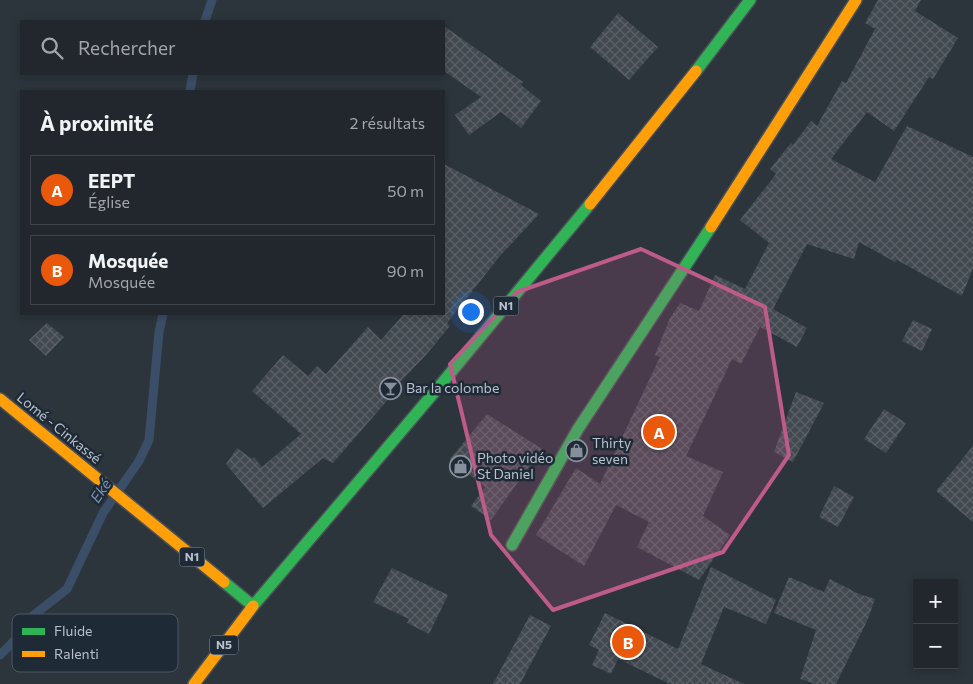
<!DOCTYPE html>
<html lang="fr">
<head>
<meta charset="utf-8">
<style>
	:root { --surface:#21272d; --page:#2d3339; --text:#f1f3f6; --muted:#a2a5aa; --line:#3e4449; --accent:#ea580c }
	body { margin:0; font-family:Commissioner,sans-serif; background:var(--page); color:var(--text) }
	.controls { position:absolute; right:15px; bottom:15px; display:grid; overflow:hidden; border-radius:0px; box-shadow:0 2px 8px #0003 }
	.controls button { width:45px; height:45px; display:grid; place-items:center; padding:0; border:0; border-bottom:1px solid var(--line); background:var(--surface); color:var(--text); font:25px sans-serif }
	.you { position:absolute; left:470px; top:311px; width:18px; height:18px; margin:-12px; border:4px solid #fff; border-radius:50%; background:#1a73e8; box-shadow:0 0 0 8px #1a73e833 }
	.badge { display:grid; place-items:center; width:32px; height:32px; border-radius:50%; background:var(--accent); color:#fff; font-size:16px; font-weight:700 }
	.pin { position:absolute; translate:-50% -50%; border:2px solid #fff; box-shadow:0 1px 5px #0006 }
	.list { margin:0; padding:0; list-style:none }
	h2 { display:flex; justify-content:space-between; align-items:center; height:65px; margin:0; padding:0 20px; font-size:21px }
	h2 small { font-size:16px; font-weight:400; color:var(--muted) }
	.list li { display:grid; grid-template-columns:32px 1fr auto; gap:15px; align-items:center; box-sizing:border-box; height:70px; margin:0 10px 10px; padding:0 10px; border:1px solid var(--line); border-radius:0px }
	.list b { display:block; font-size:19px; white-space:nowrap }
	.list p { margin:0; font-size:16px; white-space:nowrap; color:var(--muted) }
	.list em { font-size:16px; font-style:normal; color:var(--muted) }
	.icon { flex:none; width:28px; height:28px; fill:none; stroke:currentColor; stroke-width:2; stroke-linecap:round; stroke-linejoin:round }
	.map { position:relative; flex:none; width:973px; height:684px; overflow:hidden }
	.search { position:absolute; background:var(--surface); box-shadow:0 2px 8px #0003; left:20px; top:20px; width:425px; height:55px; display:flex; align-items:center; gap:12px; box-sizing:border-box; padding:0 18px; border-radius:0px; color:var(--muted); font-size:19px }
	.panel { position:absolute; background:var(--surface); box-shadow:0 2px 8px #0003; left:20px; top:90px; width:425px; height:225px; border-radius:0px }
	.map>svg:first-child { display:block }
</style>
</head>
<body>
<div class="map">
<svg width="973" height="684" viewBox="0 0 973 684">
	<defs>
		<pattern id="building-cross-hatch" width="8" height="8" patternUnits="userSpaceOnUse" patternTransform="scale(1.25)"><rect width="8" height="8" fill="#434950"/><path d="M0 0l8 8M0 8l8-8" fill="none" stroke="#5c6168"/></pattern>
	</defs>
	<rect width="100%" height="100%" fill="#2c343c"/>
	<g fill="none" stroke-linecap="round" stroke-linejoin="round">
		<!-- stream -->
		<path stroke="#3a4e67" stroke-width="9" d="M 205,21 L 212,0
			M 190,91 L 193,74
			M 0,655 L 17,638 L 30,618 L 67,589 L 103,513 L 139,461 L 149,440 L 159,332 L 163,314"/>
	</g>
	<!-- building -->
	<path fill="url(#building-cross-hatch)" d="M 878,0 L 921,0 L 915,11 L 958,38 L 933,79 L 929,77 L 894,131 L 867,112 L 831,159 L 875,182 L 907,126 L 973,157 L 973,268 L 962,296 L 897,260 L 895,262 L 859,242 L 854,259 L 807,244 L 773,309 L 807,328 L 797,347 L 760,327 L 741,364 L 732,359 L 686,456 L 723,472 L 703,516 L 730,535 L 699,580 L 637,547 L 649,522 L 616,505 L 584,566 L 536,535 L 576,468 L 600,484 L 660,357 L 655,355 L 670,318 L 680,303 L 699,311 L 715,275 L 745,289 L 769,243 L 740,220 L 776,174 L 770,169 L 791,143 L 793,145 L 811,121 L 817,126 L 842,81 L 846,83 L 875,29 L 865,23 Z
		M 618,13 L 658,47 L 629,80 L 590,47 Z
		M 444,26 L 523,82 L 521,85 L 541,101 L 521,128 L 501,112 L 469,135 L 455,115 L 481,97 L 444,71 Z
		M 444,164 L 539,214 L 500,256 L 454,314 L 447,323 L 450,326 L 426,355 L 397,385 L 399,387 L 333,463 L 323,458 L 263,508 L 226,464 L 237,448 L 252,459 L 254,457 L 262,467 L 301,434 L 252,391 L 283,355 L 308,376 L 317,366 L 326,374 L 368,327 L 381,340 L 404,314 L 444,314 Z
		M 913,320 L 932,329 L 922,351 L 902,341 Z
		M 47,323 L 64,337 L 46,356 L 29,340 Z
		M 796,392 L 824,403 L 793,462 L 774,452 Z
		M 884,409 L 906,423 L 886,453 L 864,439 Z
		M 487,414 L 542,449 L 491,520 L 471,506 L 485,487 L 450,459 Z
		M 973,446 L 973,522 L 936,491 Z
		M 834,486 L 854,497 L 838,527 L 819,517 Z
		M 711,567 L 776,600 L 766,624 L 724,607 L 701,664 L 744,684 L 670,684 L 618,659 L 611,674 L 592,665 L 599,650 L 589,645 L 605,613 L 678,649 Z
		M 392,568 L 448,595 L 429,634 L 407,623 L 409,619 L 373,602 Z
		M 789,577 L 824,592 L 830,579 L 859,594 L 875,599 L 868,619 L 836,684 L 816,684 L 800,679 L 816,630 L 774,613 Z
		M 530,615 L 551,626 L 520,684 L 493,684 Z"/>
	<g fill="none" stroke-linecap="round" stroke-linejoin="round">
		<defs>
			<path id="fast" d="M 696,71 L 750,0
				M 512,545 L 578,429 L 711,227
				M 224,582 L 253,606 L 443,382 L 590,204"/>
			<path id="slow" d="M 590,204 L 696,71
				M 711,227 L 856,0
				M 0,399 L 224,582
				M 194,684 L 253,606"/>
		</defs>
		<!-- fast casing -->
		<use href="#fast" stroke="#4a5056" stroke-width="14"/>
		<!-- slow casing -->
		<use href="#slow" stroke="#4a5056" stroke-width="14"/>
		<!-- fast -->
		<use href="#fast" stroke="#30b455" stroke-width="11"/>
		<!-- slow -->
		<use href="#slow" stroke="#ff9f0a" stroke-width="11"/>
	</g>
	<!-- marked area -->
	<path fill="#be5b88" fill-opacity="0.2" stroke="#be5b88" stroke-width="4" stroke-linejoin="round" d="M 641,249 L 765,307 L 789,455 L 723,552 L 553,610 L 491,535 L 450,364 L 517,292 Z"/>
	<!-- icons -->
	<defs>
		<symbol id="bar-ring" viewBox="-11 -11 22 22"><circle r="9.5" fill="#1f2a37" stroke="#868f9a" stroke-width="1.5"/><path d="M-6-5H6L.8 .8V4.5H3.5V6h-7V4.5H-.8V.8Z" fill="#868f9a"/></symbol>
		<symbol id="shop-ring" viewBox="-11 -11 22 22"><circle r="9.5" fill="#1f2a37" stroke="#868f9a" stroke-width="1.5"/><path d="M-5-2.5h2.3a2.7 3.5 0 0 1 5.4 0H5L5.5 6h-11ZM-1.5-2.5h3a1.5 2.3 0 0 0-3 0Z" fill="#868f9a"/></symbol>
	</defs>
	<g fill-rule="evenodd">
		<use href="#bar-ring" x="378" y="376" width="25" height="25"/>
		<use href="#shop-ring" x="564" y="438" width="25" height="25"/>
		<use href="#shop-ring" x="448" y="454" width="25" height="25"/>
	</g>
	<g text-anchor="middle" stroke-width="5" stroke-linejoin="round" paint-order="stroke">
		<!-- shield labels -->
		<g fill="#1f2a37" stroke="#89939f" stroke-width="1">
			<rect x="493.5" y="296.5" width="25" height="19" rx="4"/>
			<rect x="179.5" y="547.5" width="25" height="19" rx="4"/>
			<rect x="210" y="635.5" width="28" height="19" rx="4"/>
		</g>
		<g font-size="12" font-weight="bold" fill="#b7c0cc">
			<text x="506" y="310">N1</text>
			<text x="192" y="561">N1</text>
			<text x="224" y="649">N5</text>
		</g>
		<!-- poi labels -->
		<g font-size="14" fill="#b7c0cc" stroke="#1f2a37" text-anchor="start">
			<text x="406" y="393">Bar la colombe</text>
			<text x="592" y="448">Thirty<tspan x="592" dy="16">seven</tspan></text>
			<text x="477" y="463">Photo vidéo<tspan x="477" dy="16">St Daniel</tspan></text>
		</g>
		<!-- street labels -->
		<g font-size="14" fill="#b7c0cc" stroke="#1f2a37">
			<text transform="translate(59 428) rotate(39)" y="5">Lomé - Cinkassé</text>
		</g>
		<!-- water labels -->
		<g font-size="15" font-style="italic" fill="#7792af" stroke="#1f2a37">
			<text transform="translate(101 491) rotate(-56)" y="5">Eké</text>
		</g>
	</g>
	<!-- legend -->
	<rect x="12" y="614" width="166" height="58" rx="8" fill="#1f2a37" stroke="#4d5764" stroke-width="1"/>
	<rect x="22" y="628" width="23" height="7" fill="#30b455"/>
	<rect x="22" y="651" width="23" height="6" fill="#ff9f0a"/>
	<g font-size="14" fill="#b7c0cc">
		<text x="54" y="636">Fluide</text>
		<text x="54" y="659">Ralenti</text>
	</g>
</svg>
<div class="controls">
<button>+</button>
<button>−</button>
</div>
<div class="you"></div>
<div class="pin badge" style="left:659px;top:432px">A</div>
<div class="pin badge" style="left:628px;top:642px">B</div>
<div class="search"><svg class="icon" aria-label="search" viewBox="0 0 24 24"><circle cx="10" cy="10" r="6"/><path d="M15 15l6 6"/></svg>Rechercher</div>
<section class="panel">
<h2>À proximité<small>2 résultats</small></h2>
<ul class="list">
<li><span class="badge">A</span><div><b>EEPT</b><p>Église</p></div><em>50 m</em></li>
<li><span class="badge">B</span><div><b>Mosquée</b><p>Mosquée</p></div><em>90 m</em></li>
</ul>
</section>
</div>
</body>
</html>
